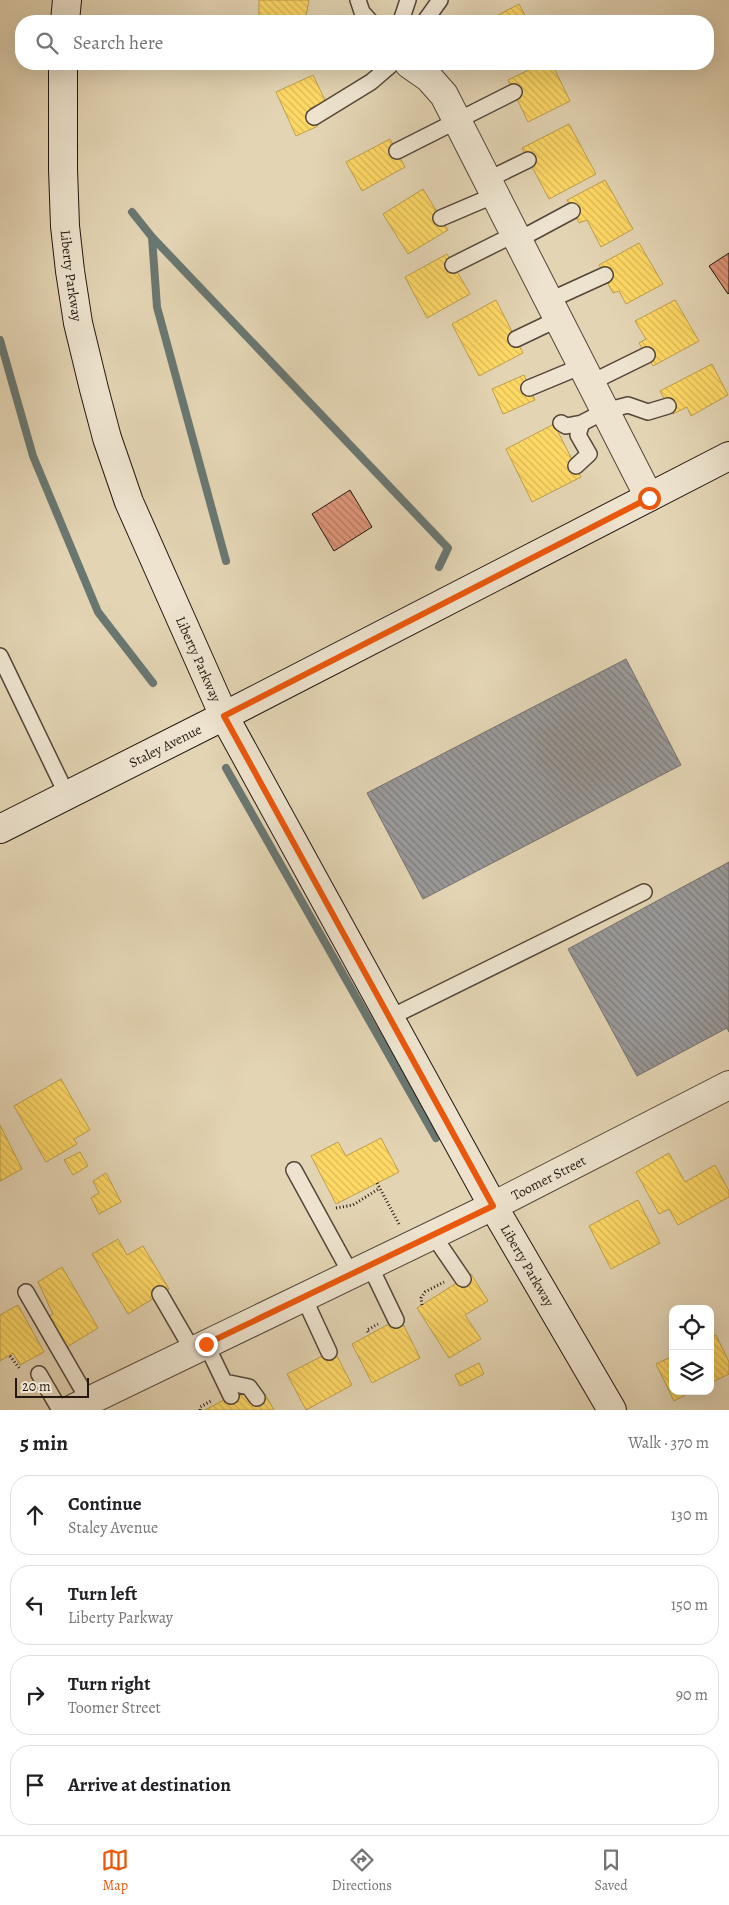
<!DOCTYPE html>
<html lang="en">
<head>
<meta charset="utf-8">
<style>
	:root { --surface:#fff; --page:#f6f6f6; --text:#202124; --muted:#757577; --line:#e0e0e0; --accent:#ea580c }
	body { margin:0; font-family:Alegreya,serif; background:var(--page); color:var(--text) }
	.controls { position:absolute; right:15px; bottom:15px; display:grid; overflow:hidden; border-radius:10px; box-shadow:0 5px 20px #0002 }
	.controls button { width:45px; height:45px; display:grid; place-items:center; padding:0; border:0; border-bottom:1px solid var(--line); background:var(--surface); color:var(--text); font:25px sans-serif }
	.scale { position:absolute; left:15px; bottom:12px; width:74px; box-sizing:border-box; padding-left:5px; border:2px solid #251710; border-top:0; font-size:14px; line-height:18px; white-space:nowrap; color:#251710; -webkit-text-stroke:4px #ede3ce; paint-order:stroke }
	.stop { position:absolute; width:15px; height:15px; margin:-11px; border:4px solid #ea580c; border-radius:50%; background:#fff }
	.stop.end { background:#ea580c; border-color:#fff; box-shadow:0 1px 5px #0008 }
	.list { margin:0; padding:0; list-style:none }
	h2 { display:flex; justify-content:space-between; align-items:center; height:65px; margin:0; padding:0 20px; font-size:21px }
	h2 small { font-size:16px; font-weight:400; color:var(--muted) }
	.list li { display:grid; grid-template-columns:32px 1fr auto; gap:15px; align-items:center; box-sizing:border-box; height:80px; margin:0 10px 10px; padding:0 10px; border:1px solid var(--line); border-radius:20px }
	.list b { display:block; font-size:19px; white-space:nowrap }
	.list p { margin:0; font-size:16px; white-space:nowrap; color:var(--muted) }
	.list em { font-size:16px; font-style:normal; color:var(--muted) }
	.icon { flex:none; width:28px; height:28px; fill:none; stroke:currentColor; stroke-width:2; stroke-linecap:round; stroke-linejoin:round }
	.map { position:relative; flex:none; width:729px; height:1410px; overflow:hidden }
	.search { position:absolute; background:var(--surface); box-shadow:0 5px 20px #0002; left:15px; right:15px; top:15px; height:55px; display:flex; align-items:center; gap:12px; box-sizing:border-box; padding:0 18px; border-radius:20px; color:var(--muted); font-size:19px }
	.sheet { height:425px; background:var(--surface) }
	nav { display:flex; justify-content:space-around; align-items:center; box-sizing:border-box; height:70px; border-top:1px solid var(--line); background:var(--surface); font-size:14px; color:var(--muted) }
	nav a { display:grid; justify-items:center; gap:2px }
	nav .on { color:var(--accent) }
	.map>svg:first-child { display:block }
</style>
</head>
<body>
<div class="map">
<svg width="729" height="1410" viewBox="0 0 729 1410">
	<defs>
		<pattern id="homes-back-hatch" width="6" height="6" patternUnits="userSpaceOnUse" patternTransform="scale(1.25)"><rect width="6" height="6" fill="#ffd966"/><path d="M-1 5l2 2M0 0l6 6M5-1l2 2" fill="none" stroke="#daba57"/></pattern>
		<pattern id="industry-back-hatch" width="6" height="6" patternUnits="userSpaceOnUse" patternTransform="scale(1.25)"><rect width="6" height="6" fill="#999"/><path d="M-1 5l2 2M0 0l6 6M5-1l2 2" fill="none" stroke="#7d7c7b"/></pattern>
		<pattern id="building-back-hatch" width="6" height="6" patternUnits="userSpaceOnUse" patternTransform="scale(1.25)"><rect width="6" height="6" fill="#de9679"/><path d="M-1 5l2 2M0 0l6 6M5-1l2 2" fill="none" stroke="#b47962"/></pattern>
	</defs>
	<rect width="100%" height="100%" fill="#e3d4b3"/>
	<filter id="stains"><feTurbulence type="fractalNoise" baseFrequency=".004" numOctaves="4"/><feColorMatrix values="0 0 0 0 .2 0 0 0 0 .09 0 0 0 0 .02 0 0 0 .5 -.17"/></filter>
	<radialGradient id="worn" r=".72"><stop offset=".6" stop-color="#630" stop-opacity="0"/><stop offset="1" stop-color="#630" stop-opacity=".3"/></radialGradient>
	<!-- homes -->
	<path fill="url(#homes-back-hatch)" stroke="#be9f4c" d="M 259,0 L 309,0 L 305,21 L 259,21 Z
		M 519,4 L 528,21 L 487,21 Z
		M 541,64 L 552,64 L 570,101 L 528,122 L 508,80 Z
		M 313,75 L 326,102 L 310,108 L 318,126 L 296,136 L 276,92 Z
		M 569,124 L 596,174 L 549,199 L 522,148 Z
		M 390,139 L 405,167 L 362,191 L 346,162 Z
		M 605,180 L 633,229 L 601,247 L 587,220 L 579,223 L 567,200 Z
		M 423,189 L 448,230 L 408,254 L 383,214 Z
		M 639,243 L 663,284 L 626,304 L 619,291 L 613,293 L 608,284 L 610,283 L 599,265 Z
		M 447,254 L 470,294 L 427,318 L 405,277 Z
		M 496,300 L 523,353 L 479,376 L 452,324 Z
		M 675,300 L 699,341 L 653,366 L 639,343 L 646,339 L 635,321 Z
		M 712,364 L 728,395 L 691,416 L 687,407 L 673,414 L 660,391 Z
		M 524,375 L 535,400 L 503,414 L 492,389 Z
		M 554,424 L 581,477 L 532,502 L 506,449 Z
		M 61,1079 L 90,1130 L 74,1139 L 77,1144 L 46,1162 L 14,1106 Z
		M 0,1125 L 22,1169 L 0,1181 Z
		M 381,1138 L 399,1172 L 336,1204 L 311,1156 L 338,1142 L 346,1156 Z
		M 80,1152 L 88,1166 L 73,1175 L 64,1160 Z
		M 669,1153 L 685,1182 L 715,1165 L 729,1191 L 729,1197 L 678,1225 L 669,1209 L 659,1214 L 636,1172 Z
		M 106,1173 L 121,1202 L 99,1214 L 91,1198 L 99,1193 L 93,1181 Z
		M 638,1200 L 660,1243 L 611,1269 L 589,1226 Z
		M 118,1239 L 127,1255 L 143,1246 L 169,1289 L 128,1314 L 92,1254 Z
		M 62,1267 L 98,1328 L 67,1347 L 48,1318 L 53,1314 L 38,1282 Z
		M 471,1274 L 488,1301 L 465,1315 L 481,1339 L 449,1358 L 417,1308 Z
		M 18,1305 L 44,1352 L 20,1365 L 13,1353 L 0,1361 L 0,1315 Z
		M 400,1318 L 420,1358 L 372,1383 L 352,1344 Z
		M 716,1335 L 729,1362 L 729,1374 L 710,1383 L 710,1337 Z
		M 334,1350 L 352,1385 L 306,1410 L 287,1374 Z
		M 673,1356 L 673,1391 L 693,1391 L 674,1401 L 656,1364 Z
		M 479,1363 L 484,1374 L 460,1386 L 455,1375 Z
		M 243,1390 L 249,1402 L 265,1394 L 274,1410 L 205,1410 Z"/>
	<!-- industry -->
	<path fill="url(#industry-back-hatch)" stroke="#767270" d="M 626,659 L 681,765 L 423,899 L 367,793 Z
		M 729,862 L 729,1032 L 727,1028 L 637,1076 L 568,949 Z"/>
	<g fill="none" stroke-linecap="round" stroke-linejoin="round">
		<!-- stream -->
		<path stroke="#697771" stroke-width="8" d="M 132,212 L 152,237 L 448,548 L 439,567
			M 152,237 L 157,307 L 226,561
			M 0,340 L 33,456 L 98,612 L 153,683
			M 226,768 L 436,1138"/>
	</g>
	<!-- building -->
	<path fill="url(#building-back-hatch)" stroke="#251710" d="M 729,253 L 729,293 L 728,294 L 709,266 Z
		M 350,490 L 372,527 L 334,551 L 312,514 Z"/>
	<g fill="none" stroke-linecap="round" stroke-linejoin="round">
		<defs>
			<path id="lane" d="M 358,0 L 362,12 L 370,21
				M 401,21 L 408,0
				M 425,21 L 440,0
				M 314,117 L 371,82 L 392,64
				M 397,151 L 514,92
				M 487,180 L 528,160
				M 441,218 L 495,195
				M 518,240 L 572,211
				M 453,265 L 515,234
				M 548,301 L 605,275
				M 516,339 L 558,319
				M 590,383 L 647,355
				M 529,388 L 582,366
				M 561,423 L 566,426 L 582,423
				M 576,466 L 589,454 L 578,435 L 582,423 L 605,411 L 628,405 L 648,412 L 668,406
				M 0,656 L 67,795
				M 389,1018 L 644,892
				M 294,1170 L 351,1274
				M 433,1235 L 463,1279
				M 370,1266 L 396,1320
				M 26,1292 L 89,1401
				M 160,1294 L 193,1351
				M 304,1298 L 329,1352
				M 206,1344 L 231,1396
				M 39,1374 L 60,1410
				M 225,1382 L 249,1387 L 257,1398"/>
			<g id="street">
				<path d="M 409,64 L 429,78 L 444,95 L 649,497"/>
				<path id="s1" d="M 70,1410 L 493,1206 L 729,1085"/>
			</g>
			<g id="secondary">
				<path d="M 65,21 L 67,0"/>
				<path id="s2" d="M 63,64 L 63,169 L 65,226 L 70,271 L 78,323 L 94,389 L 107,438 L 129,502 L 224,716 L 493,1206 L 612,1410"/>
				<path id="s3" d="M 0,829 L 224,716 L 729,456"/>
			</g>
		</defs>
		<!-- lane casing -->
		<use href="#lane" stroke="#544639" stroke-width="18"/>
		<!-- street casing -->
		<use href="#street" stroke="#544639" stroke-width="30"/>
		<!-- secondary casing -->
		<use href="#secondary" stroke="#251710" stroke-width="30"/>
		<!-- path -->
		<path stroke="#251710" stroke-width="3" stroke-dasharray="1 2.5" stroke-linecap="butt" d="M 377,1183 L 399,1224
			M 336,1208 L 353,1205 L 380,1188
			M 422,1305 L 421,1298 L 425,1292 L 444,1282
			M 368,1332 L 367,1330 L 378,1324
			M 10,1356 L 20,1369
			M 200,1410 L 200,1407 L 211,1401"/>
		<!-- lane -->
		<use href="#lane" stroke="#ede3ce" stroke-width="15"/>
		<!-- street -->
		<use href="#street" stroke="#ede3ce" stroke-width="28"/>
		<!-- secondary -->
		<use href="#secondary" stroke="#ede3ce" stroke-width="28"/>
	</g>
	<g fill="none" stroke-linecap="round" stroke-linejoin="round">
		<!-- route -->
		<path stroke="#ea580c" stroke-width="6" d="M 206,1344 L 493,1206 L 224,716 L 649,498"/>
	</g>
	<g text-anchor="middle" stroke-width="5" stroke-linejoin="round" paint-order="stroke">
		<!-- street labels -->
		<g font-size="14" fill="#251710" stroke="#ede3ce">
			<text dy="5" stroke="none"><textPath href="#s2" startOffset="212">Liberty Parkway</textPath></text>
			<text dy="5" stroke="none"><textPath href="#s2" startOffset="618">Liberty Parkway</textPath></text>
			<text dy="5" stroke="none"><textPath href="#s3" startOffset="185">Staley Avenue</textPath></text>
			<text dy="5" stroke="none"><textPath href="#s1" startOffset="532">Toomer Street</textPath></text>
			<text dy="5" stroke="none"><textPath href="#s2" startOffset="1308">Liberty Parkway</textPath></text>
		</g>
	</g>
	<rect width="100%" height="100%" filter="url(#stains)"/>
	<rect width="100%" height="100%" fill="url(#worn)"/>
</svg>
<div class="controls">
<button><svg class="icon" aria-label="locate" viewBox="0 0 24 24"><circle cx="12" cy="12" r="6"/><path d="M12 2v4M12 18v4M2 12h4M18 12h4"/></svg></button>
<button><svg class="icon" aria-label="layers" viewBox="0 0 24 24"><path d="M12 4l9 5-9 5-9-5zM3 14l9 5 9-5"/></svg></button>
</div>
<div class="scale">20 m</div>
<div class="stop" style="left:649px;top:498px"></div>
<div class="stop end" style="left:206px;top:1344px"></div>
<div class="search"><svg class="icon" aria-label="search" viewBox="0 0 24 24"><circle cx="10" cy="10" r="6"/><path d="M15 15l6 6"/></svg>Search here</div>
</div>
<section class="sheet">
<h2>5 min<small>Walk · 370 m</small></h2>
<ul class="list">
<li><svg class="icon" aria-label="ahead" viewBox="0 0 24 24"><path d="M12 20V5M6 11l6-6 6 6"/></svg><div><b>Continue</b><p>Staley Avenue</p></div><em>130 m</em></li>
<li><svg class="icon" aria-label="left" viewBox="0 0 24 24"><path d="M17 20v-9H6M10 6l-5 5 5 5"/></svg><div><b>Turn left</b><p>Liberty Parkway</p></div><em>150 m</em></li>
<li><svg class="icon" aria-label="right" viewBox="0 0 24 24"><path d="M7 20v-9h11M14 6l5 5-5 5"/></svg><div><b>Turn right</b><p>Toomer Street</p></div><em>90 m</em></li>
<li><svg class="icon" aria-label="arrive" viewBox="0 0 24 24"><path d="M6 21V4h12l-3 4 3 4H6"/></svg><div><b>Arrive at destination</b></div></li>
</ul>
</section>
<nav>
<a class="on"><svg class="icon" aria-label="map" viewBox="0 0 24 24"><path d="M3 6l6-2 6 2 6-2v14l-6 2-6-2-6 2zM9 4v14M15 6v14"/></svg>Map</a>
<a><svg class="icon" aria-label="directions" viewBox="0 0 24 24"><path d="M12 3l9 9-9 9-9-9zM9 14v-3h6M13 9l2 2-2 2"/></svg>Directions</a>
<a><svg class="icon" aria-label="saved" viewBox="0 0 24 24"><path d="M7 4h10v16l-5-4-5 4z"/></svg>Saved</a>
</nav>
</body>
</html>
